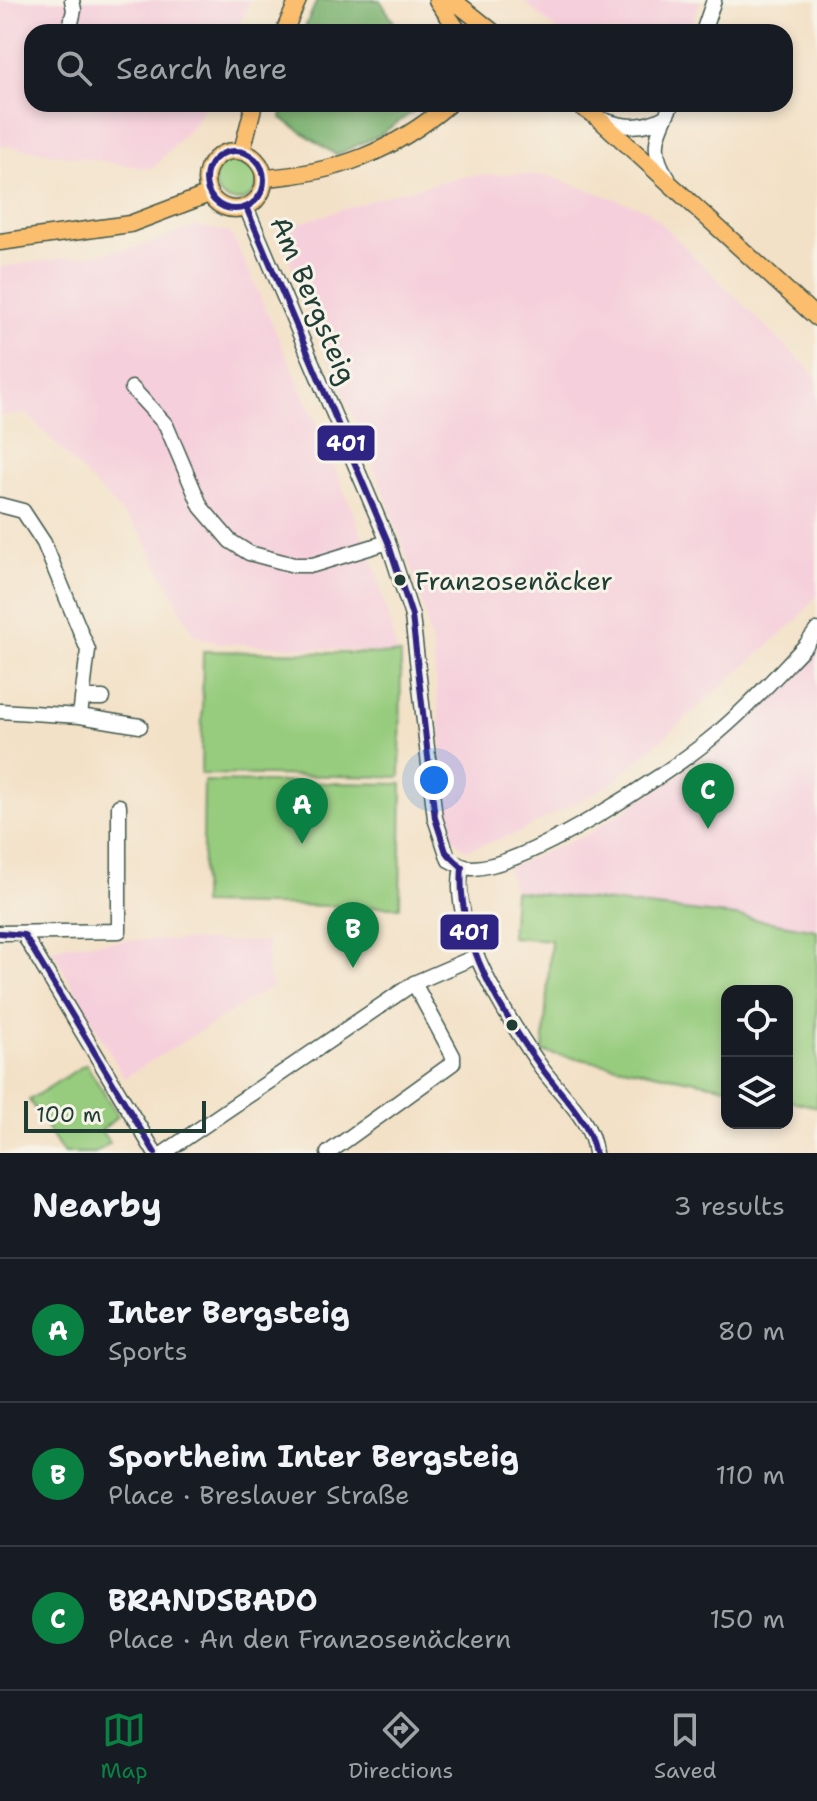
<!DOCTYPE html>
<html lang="en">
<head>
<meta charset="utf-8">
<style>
	:root { --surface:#171b24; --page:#20242c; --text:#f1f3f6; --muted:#9ea1a6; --line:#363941; --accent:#0b8043 }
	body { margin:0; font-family:"Shantell Sans",sans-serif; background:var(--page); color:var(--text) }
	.controls { position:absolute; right:24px; bottom:24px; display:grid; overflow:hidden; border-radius:16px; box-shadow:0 4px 12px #0003 }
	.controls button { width:72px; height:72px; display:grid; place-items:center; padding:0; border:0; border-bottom:2px solid var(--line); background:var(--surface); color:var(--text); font:40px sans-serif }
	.scale { position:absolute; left:24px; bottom:20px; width:182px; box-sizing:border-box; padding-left:8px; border:4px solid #1f3d34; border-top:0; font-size:22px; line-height:28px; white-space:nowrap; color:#1f3d34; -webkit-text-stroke:6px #f7f3e8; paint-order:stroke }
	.you { position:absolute; left:434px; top:780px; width:28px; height:28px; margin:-20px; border:6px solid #fff; border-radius:50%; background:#1a73e8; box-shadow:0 0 0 12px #1a73e833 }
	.badge { display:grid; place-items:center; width:52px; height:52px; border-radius:50%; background:var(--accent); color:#fff; font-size:26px; font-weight:700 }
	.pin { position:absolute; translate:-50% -66px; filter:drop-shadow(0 2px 4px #0008) }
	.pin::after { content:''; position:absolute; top:42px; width:28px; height:24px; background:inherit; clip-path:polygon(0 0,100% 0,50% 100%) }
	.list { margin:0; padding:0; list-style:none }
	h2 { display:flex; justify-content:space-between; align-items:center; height:104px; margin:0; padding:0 32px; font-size:34px }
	h2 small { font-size:26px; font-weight:400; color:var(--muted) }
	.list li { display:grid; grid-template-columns:52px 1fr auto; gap:24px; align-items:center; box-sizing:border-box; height:144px; padding:0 32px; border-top:2px solid var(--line) }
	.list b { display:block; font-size:30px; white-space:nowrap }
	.list p { margin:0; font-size:26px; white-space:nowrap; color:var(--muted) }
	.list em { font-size:26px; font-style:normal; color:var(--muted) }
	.icon { flex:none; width:44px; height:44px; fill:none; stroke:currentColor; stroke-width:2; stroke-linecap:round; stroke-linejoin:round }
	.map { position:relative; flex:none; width:817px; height:1153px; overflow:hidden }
	.search { position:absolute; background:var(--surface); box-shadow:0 4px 12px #0003; left:24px; right:24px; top:24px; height:88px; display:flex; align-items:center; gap:20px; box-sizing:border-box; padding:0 28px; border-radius:24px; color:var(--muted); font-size:30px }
	.sheet { height:536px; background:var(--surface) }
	nav { display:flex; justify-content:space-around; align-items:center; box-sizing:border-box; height:112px; border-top:2px solid var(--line); background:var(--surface); font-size:22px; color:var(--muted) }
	nav a { display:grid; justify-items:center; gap:4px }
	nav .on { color:var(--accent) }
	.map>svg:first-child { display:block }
</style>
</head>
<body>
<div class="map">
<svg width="817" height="1153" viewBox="0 0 817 1153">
	<rect width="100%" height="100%" fill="#f7f3e8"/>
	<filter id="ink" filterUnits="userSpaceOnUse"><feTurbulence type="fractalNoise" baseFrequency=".0125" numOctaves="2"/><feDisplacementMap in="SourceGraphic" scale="16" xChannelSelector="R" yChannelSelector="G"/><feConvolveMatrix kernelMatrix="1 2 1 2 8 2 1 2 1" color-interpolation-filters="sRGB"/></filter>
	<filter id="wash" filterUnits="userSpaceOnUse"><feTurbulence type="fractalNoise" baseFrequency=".006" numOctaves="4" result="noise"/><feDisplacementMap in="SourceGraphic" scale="32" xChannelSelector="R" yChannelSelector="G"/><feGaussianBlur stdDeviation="1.8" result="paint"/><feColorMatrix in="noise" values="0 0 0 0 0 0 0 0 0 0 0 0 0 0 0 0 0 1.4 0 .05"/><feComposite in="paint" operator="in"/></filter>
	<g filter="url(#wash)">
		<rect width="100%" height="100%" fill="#f3e1c7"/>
		<!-- built -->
		<path fill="#f5cfdb" d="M 0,0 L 250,0 L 237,32 L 32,32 L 32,104 L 205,104 L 197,120 L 152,169 L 0,145 Z
			M 523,0 L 700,0 L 689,32 L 558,32 Z
			M 516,174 L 548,176 L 647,210 L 817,377 L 817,596 L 797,620 L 610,785 L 515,834 L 465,850 L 450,834 L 433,650 L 419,590 L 379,479 L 277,230 L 395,193 L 468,176 Z
			M 197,226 L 229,232 L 237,245 L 318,426 L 376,570 L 397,653 L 218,643 L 194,635 L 141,533 L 27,414 L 0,416 L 0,267 L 135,248 Z
			M 817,647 L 817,930 L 735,916 L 514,891 L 507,868 L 588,834 L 668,782 L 718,744 Z
			M 133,940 L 268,942 L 267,973 L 273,986 L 124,1078 L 52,949 L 73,944 Z"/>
		<!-- green -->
		<path fill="#97cc7e" stroke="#5b8459" stroke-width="2" d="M214 179a22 22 0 1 1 44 0a22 22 0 1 1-44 0Z
			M 203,651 L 401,654 L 400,777 L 201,774 Z
			M 204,781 L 402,784 L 400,907 L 202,904 Z
			M 514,891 L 735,916 L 817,930 L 817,1107 L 787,1100 L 787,991 L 727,991 L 727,1087 L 543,1052 L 551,940 L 511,937 Z
			M 86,1064 L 118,1116 L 101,1131 L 110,1143 L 95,1153 L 63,1153 L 29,1100 Z"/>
		<!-- forest -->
		<path fill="#79b06d" stroke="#4c7650" stroke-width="2" d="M 317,0 L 380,0 L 400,32 L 303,32 Z
			M 283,104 L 424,104 L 380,135 L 336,155 L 281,118 Z"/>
	</g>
	<g filter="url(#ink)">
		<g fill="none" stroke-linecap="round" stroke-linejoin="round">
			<defs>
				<path id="minor" d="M 69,32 L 74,10 L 72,0
					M 703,32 L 714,0
					M 601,119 C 624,128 643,129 665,117
					M 668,178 C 648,151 658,131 672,104
					M 246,207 L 388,542 L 412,616 L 435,818 L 449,860 C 457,864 464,868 472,868 C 527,867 665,776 709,740 C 744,712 775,677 806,645 L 817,630
					M 132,388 L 166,425 L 201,507 L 230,541 L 249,553 L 294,565 L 313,565 L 388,542
					M 0,505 L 23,511 L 44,543 L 88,650 L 80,716
					M 82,698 L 103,698
					M 0,711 L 80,716 L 140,726
					M 462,867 C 448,928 509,1021 543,1070 C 562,1096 592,1120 595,1153
					M 0,933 L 119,931 L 119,806
					M 24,935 L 155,1153
					M 164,1153 L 414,983 L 477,956
					M 328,1153 L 453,1063 L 453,1056 L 414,983"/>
				<path id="major" d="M 437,0 L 459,32
					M 453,0 L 493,32
					M 284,32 L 298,0
					M 577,104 L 598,118 L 817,318
					M206 180a29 29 0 1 1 58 0a29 29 0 1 1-58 0Z
					M 242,151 L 254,104
					M 265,178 C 337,173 394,151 449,104
					M 0,242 L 130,224 L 209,194"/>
			</defs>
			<!-- minor casing -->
			<use href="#minor" stroke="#3f564a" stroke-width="17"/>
			<!-- major casing -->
			<use href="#major" stroke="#3f564a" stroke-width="19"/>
			<!-- minor -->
			<use href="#minor" stroke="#fff" stroke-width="14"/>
			<!-- major -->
			<use href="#major" stroke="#fbbe6e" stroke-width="16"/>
			<defs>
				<path id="bus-1" d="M206 180a29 29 0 1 1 58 0a29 29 0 1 1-58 0Z
					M 246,207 L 388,542 L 412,616 L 435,818 L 446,852 L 462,867 C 456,941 501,1012 543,1070 C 563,1097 588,1118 595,1153
					M 0,933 L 24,935 L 155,1153"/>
			</defs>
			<!-- bus-1 casing -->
			<use href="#bus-1" stroke="#f7f3e8" stroke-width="12"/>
			<!-- bus-1 -->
			<use href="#bus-1" stroke="#2f2483" stroke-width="6"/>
		</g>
	</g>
	<!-- markers -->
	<g fill="#1f3d34" stroke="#f7f3e8" stroke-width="3">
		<circle cx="400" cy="580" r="7"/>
		<circle cx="512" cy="1025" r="7"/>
	</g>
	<g text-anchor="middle" stroke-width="6" stroke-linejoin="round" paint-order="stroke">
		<!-- bus labels -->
		<g font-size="26" fill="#1f3d34" stroke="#f7f3e8" text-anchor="start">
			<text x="415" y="590">Franzosenäcker</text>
		</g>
		<!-- street labels -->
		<g font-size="28" fill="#1f3d34" stroke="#f7f3e8">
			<text transform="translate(314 300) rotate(67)" y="10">Am Bergsteig</text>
		</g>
	</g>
	<g stroke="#f7f3e8" stroke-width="3">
		<rect x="316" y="424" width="60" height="38" rx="8" fill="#2f2483"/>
		<rect x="439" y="913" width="61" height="38" rx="8" fill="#2f2483"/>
	</g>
	<g font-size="22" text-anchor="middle" font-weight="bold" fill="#fff">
		<text x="346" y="451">401</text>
		<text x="469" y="940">401</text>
	</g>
</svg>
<div class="controls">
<button><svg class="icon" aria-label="locate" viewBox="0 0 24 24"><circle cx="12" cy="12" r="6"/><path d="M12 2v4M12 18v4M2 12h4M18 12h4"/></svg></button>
<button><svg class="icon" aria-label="layers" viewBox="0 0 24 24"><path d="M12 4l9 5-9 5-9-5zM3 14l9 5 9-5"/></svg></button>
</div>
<div class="scale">100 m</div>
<div class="you"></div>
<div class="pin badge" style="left:302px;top:844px">A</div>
<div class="pin badge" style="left:353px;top:968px">B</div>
<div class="pin badge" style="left:708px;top:829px">C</div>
<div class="search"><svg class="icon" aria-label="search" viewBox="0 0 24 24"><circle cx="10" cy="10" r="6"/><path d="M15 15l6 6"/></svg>Search here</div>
</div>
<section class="sheet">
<h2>Nearby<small>3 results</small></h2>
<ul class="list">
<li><span class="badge">A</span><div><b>Inter Bergsteig</b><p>Sports</p></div><em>80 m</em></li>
<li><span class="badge">B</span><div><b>Sportheim Inter Bergsteig</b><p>Place · Breslauer Straße</p></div><em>110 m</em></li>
<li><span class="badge">C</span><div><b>BRANDSBADO</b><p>Place · An den Franzosenäckern</p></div><em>150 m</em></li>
</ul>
</section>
<nav>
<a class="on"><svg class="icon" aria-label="map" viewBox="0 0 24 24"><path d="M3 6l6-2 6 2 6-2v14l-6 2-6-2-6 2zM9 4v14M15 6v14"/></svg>Map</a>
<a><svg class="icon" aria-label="directions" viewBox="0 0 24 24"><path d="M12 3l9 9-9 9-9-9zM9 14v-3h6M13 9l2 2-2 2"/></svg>Directions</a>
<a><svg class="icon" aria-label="saved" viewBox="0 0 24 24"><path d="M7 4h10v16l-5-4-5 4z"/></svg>Saved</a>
</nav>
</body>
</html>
